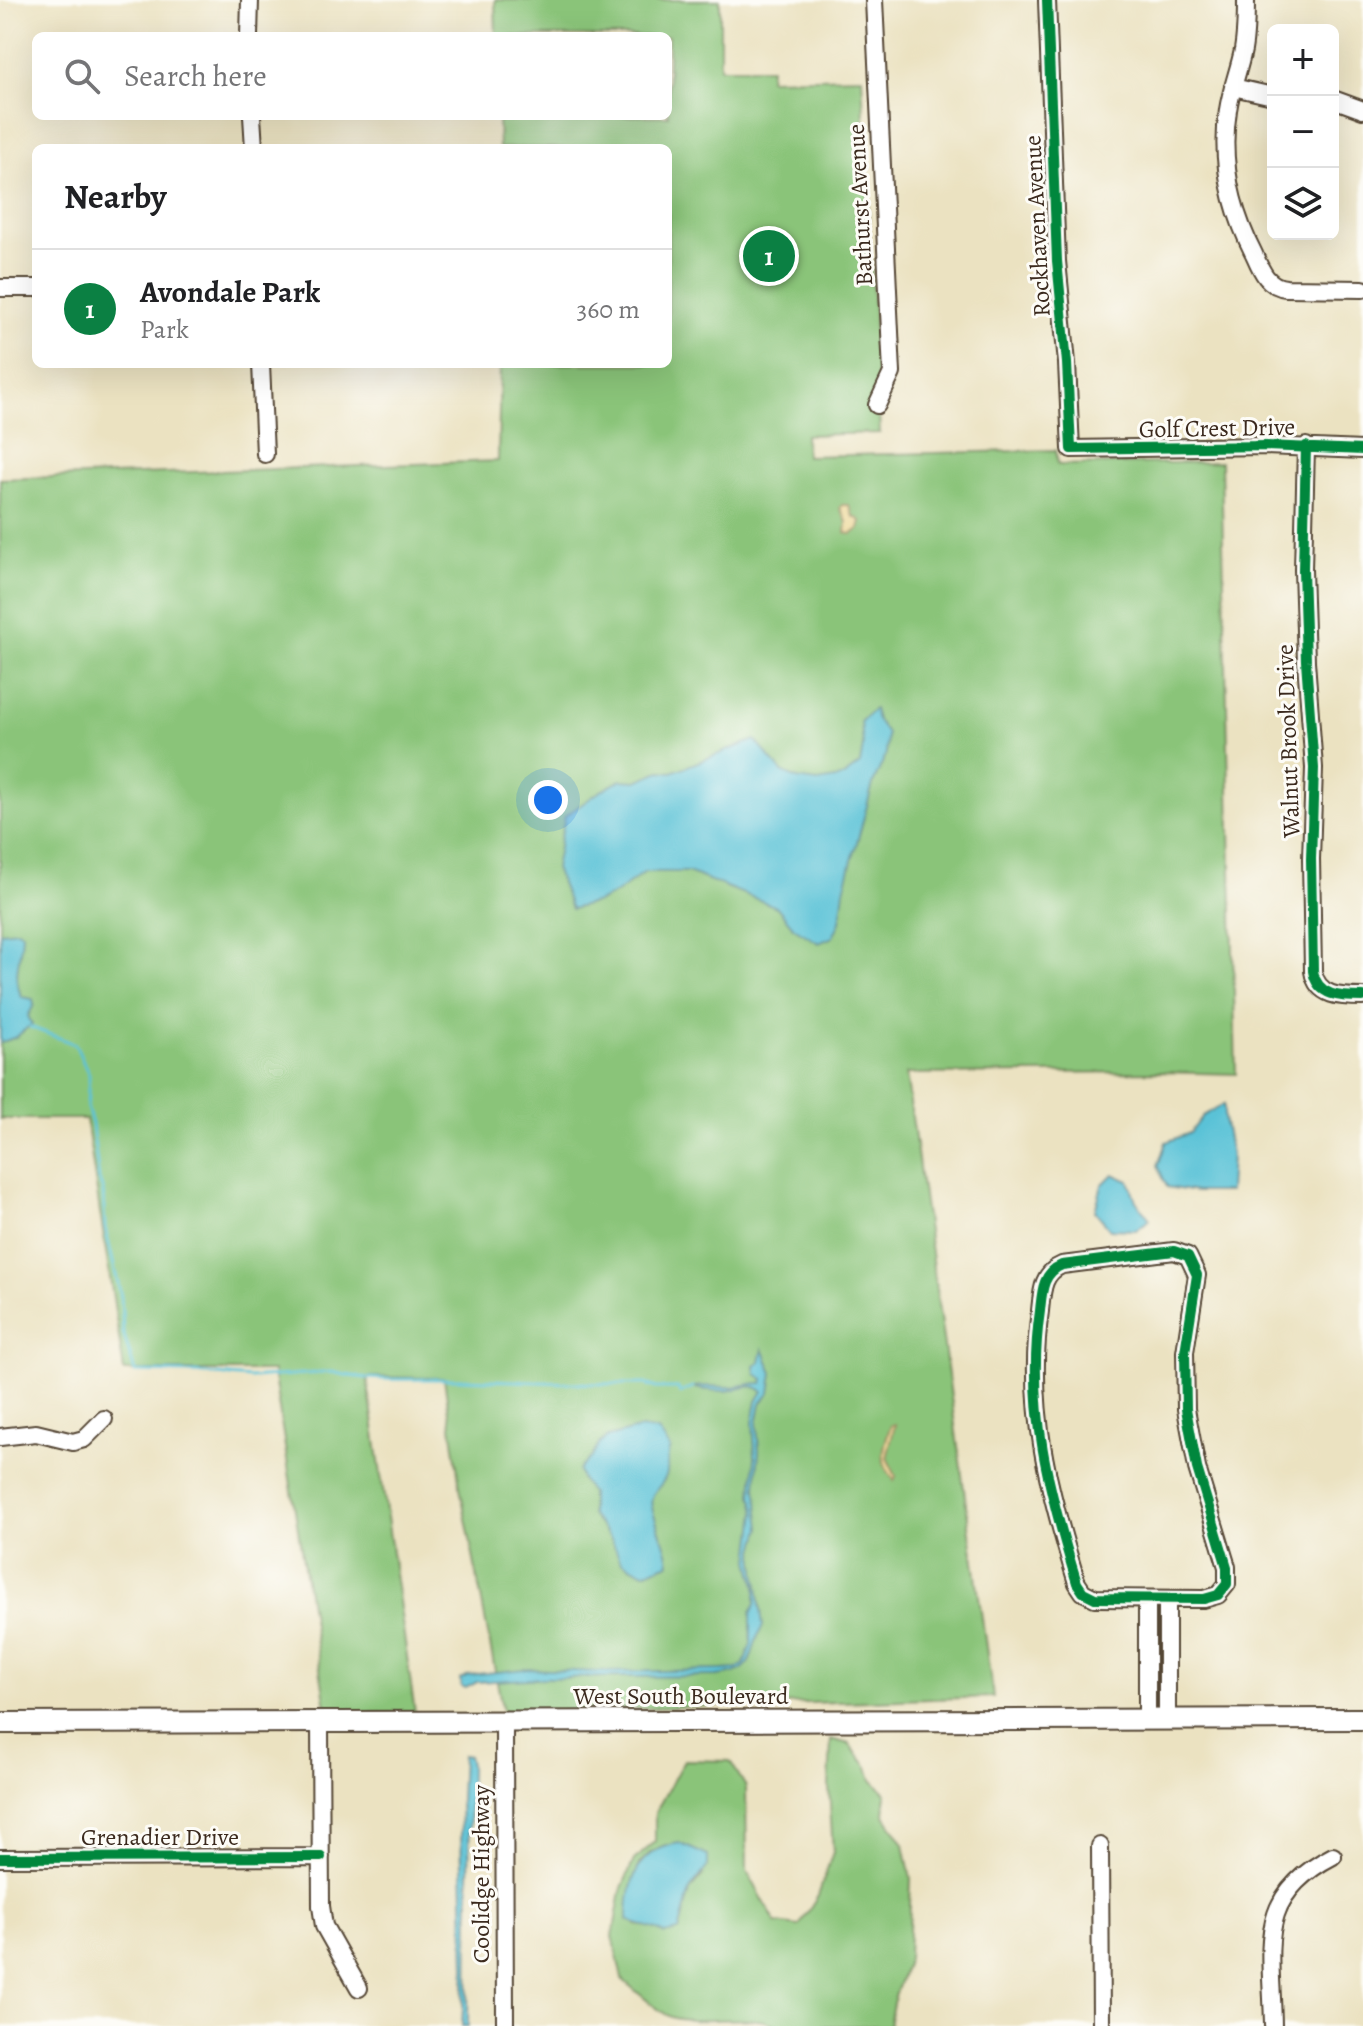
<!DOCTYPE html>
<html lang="en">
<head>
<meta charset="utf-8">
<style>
	:root { --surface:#fff; --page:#f6f6f6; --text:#202124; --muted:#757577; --line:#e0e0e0; --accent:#0b8043 }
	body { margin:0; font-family:Alegreya,serif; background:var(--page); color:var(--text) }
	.controls { position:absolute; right:24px; top:24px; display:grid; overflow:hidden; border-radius:12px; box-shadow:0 8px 32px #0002 }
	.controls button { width:72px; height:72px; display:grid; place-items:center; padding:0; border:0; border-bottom:2px solid var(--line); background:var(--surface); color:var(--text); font:40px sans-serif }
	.you { position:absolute; left:548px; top:800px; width:28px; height:28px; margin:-20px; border:6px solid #fff; border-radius:50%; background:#1a73e8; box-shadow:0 0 0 12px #1a73e833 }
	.badge { display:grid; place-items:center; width:52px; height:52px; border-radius:50%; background:var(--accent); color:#fff; font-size:26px; font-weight:700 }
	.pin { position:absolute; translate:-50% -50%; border:4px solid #fff; box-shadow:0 2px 8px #0006 }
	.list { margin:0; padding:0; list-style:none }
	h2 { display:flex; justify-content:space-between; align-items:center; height:104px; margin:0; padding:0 32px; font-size:34px }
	h2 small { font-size:26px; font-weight:400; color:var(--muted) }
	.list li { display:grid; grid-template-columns:52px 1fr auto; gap:24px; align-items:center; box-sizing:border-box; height:120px; padding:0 32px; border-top:2px solid var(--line) }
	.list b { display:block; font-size:30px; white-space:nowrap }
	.list p { margin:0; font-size:26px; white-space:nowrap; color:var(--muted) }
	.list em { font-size:26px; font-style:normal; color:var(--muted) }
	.icon { flex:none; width:44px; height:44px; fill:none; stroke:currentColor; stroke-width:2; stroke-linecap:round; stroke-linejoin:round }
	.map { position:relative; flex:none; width:1363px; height:2026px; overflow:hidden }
	.search { position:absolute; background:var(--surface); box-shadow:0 8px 32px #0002; left:32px; top:32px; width:640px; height:88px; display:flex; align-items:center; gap:20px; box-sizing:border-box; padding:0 28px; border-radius:12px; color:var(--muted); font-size:30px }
	.panel { position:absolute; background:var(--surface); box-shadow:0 8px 32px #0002; left:32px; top:144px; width:640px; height:224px; border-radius:12px }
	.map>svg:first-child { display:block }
</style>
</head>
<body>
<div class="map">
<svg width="1363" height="2026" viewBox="0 0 1363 2026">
	<rect width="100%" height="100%" fill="#fdfcf7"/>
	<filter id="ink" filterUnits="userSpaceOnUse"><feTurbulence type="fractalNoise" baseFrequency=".0125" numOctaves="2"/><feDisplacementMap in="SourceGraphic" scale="16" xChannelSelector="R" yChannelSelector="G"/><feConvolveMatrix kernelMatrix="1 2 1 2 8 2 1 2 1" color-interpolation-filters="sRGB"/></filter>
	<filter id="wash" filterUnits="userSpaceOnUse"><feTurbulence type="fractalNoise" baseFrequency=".006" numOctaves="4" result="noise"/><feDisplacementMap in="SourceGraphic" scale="32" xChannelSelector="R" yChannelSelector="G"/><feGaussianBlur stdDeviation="1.8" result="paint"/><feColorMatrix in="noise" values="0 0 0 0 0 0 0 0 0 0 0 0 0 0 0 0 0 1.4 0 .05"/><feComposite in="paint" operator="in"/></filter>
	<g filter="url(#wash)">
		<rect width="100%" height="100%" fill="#ebe2c1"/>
		<!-- green -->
		<path fill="#8ac479" stroke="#62774c" stroke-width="2" fill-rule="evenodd" d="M 495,0 L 720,0 L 720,68 L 770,68 L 769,79 L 862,77 L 880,433 L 805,435 L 806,456 L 1056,450 L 1058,465 L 1221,462 L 1236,1074 L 1159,1072 L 906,1074 L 993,1697 L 503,1713 L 460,1487 L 444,1378 L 367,1377 L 415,1713 L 327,1713 L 273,1371 L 124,1371 L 86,1119 L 0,1119 L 0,479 L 498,461 L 500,364 L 668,364 L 668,148 L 499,148 L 498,116 L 668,116 L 668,36 L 496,36 Z
			M 831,1739 L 849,1744 L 868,1767 L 872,1780 L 886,1794 L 884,1814 L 904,1844 L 911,1879 L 908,1958 L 893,2003 L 889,2026 L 777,2026 C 756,2012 698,2026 671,2017 C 660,2013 633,1988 622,1979 L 613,1936 L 621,1890 L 634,1860 L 655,1842 L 655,1813 L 684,1760 L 730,1761 L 746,1787 L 747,1871 L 776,1923 L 799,1926 L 818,1896 L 833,1852 L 829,1788 ZM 667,1845 L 703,1875 L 690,1890 L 679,1931 L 636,1925 L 628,1908 L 639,1864 L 650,1853 Z"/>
		<!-- sand -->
		<path fill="#eeda9e" stroke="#94825e" stroke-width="2" d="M 842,505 L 849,505 L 853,516 L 861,521 L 859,529 L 852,534 L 846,533 L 847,522 L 840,508 Z
			M 895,1424 L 887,1458 L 896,1476 L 894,1480 C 878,1463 883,1446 891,1425 Z"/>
		<!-- water -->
		<path fill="#5ac2d7" stroke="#4a767a" stroke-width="2" d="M 874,709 L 877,720 L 887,734 L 886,754 L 873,784 L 844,890 L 840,922 L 833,937 L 819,943 L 794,928 L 777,907 L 688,872 L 645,872 L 615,894 L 598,902 L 571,909 L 555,868 L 565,816 L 599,792 L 621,780 L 637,781 L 660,771 L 672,772 L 755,740 L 782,772 L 797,779 L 818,782 L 841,778 L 860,764 L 863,746 L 861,721 Z
			M 18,930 L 22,933 C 22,955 11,977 22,997 L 33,999 L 34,1005 L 28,1016 L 32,1024 L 16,1037 L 0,1043 L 0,932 Z
			M 1224,1104 L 1224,1118 L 1231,1155 L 1229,1192 L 1196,1192 L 1167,1187 L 1158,1166 L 1166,1142 L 1190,1133 L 1203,1116 Z
			M 1113,1174 L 1129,1181 L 1136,1201 L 1150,1219 L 1136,1230 L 1110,1229 L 1095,1211 L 1102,1185 Z
			M 763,1349 L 773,1373 L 770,1393 L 761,1403 L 757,1424 L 759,1451 L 756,1487 L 761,1528 L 754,1554 L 763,1626 C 746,1653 761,1672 717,1676 L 544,1678 L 477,1682 L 466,1688 L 461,1687 L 460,1679 L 468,1675 L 525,1669 L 600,1672 L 722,1670 L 736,1669 L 744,1664 L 751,1644 L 751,1613 L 756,1603 L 756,1586 L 750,1560 L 756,1511 L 752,1495 L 755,1457 L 753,1422 L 757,1401 L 763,1391 C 753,1383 744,1388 732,1390 C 724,1392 699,1390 693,1387 C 705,1385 716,1387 728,1387 C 740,1387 748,1383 763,1383 L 764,1379 L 756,1374 L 755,1366 L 760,1362 Z
			M 641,1428 L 658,1431 L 670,1448 C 666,1457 668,1464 667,1473 C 664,1487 648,1491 652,1507 C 656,1526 667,1543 669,1563 L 644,1573 L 621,1561 L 611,1539 L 591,1515 L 591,1493 L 581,1479 L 578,1470 L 592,1457 L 599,1444 L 608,1437 Z
			M 462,1755 L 468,1756 L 470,1765 L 468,2026 L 462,2026 L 465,1968 L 460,1799 Z
			M 679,1843 L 708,1856 L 708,1866 L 690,1890 L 679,1931 L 664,1934 C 652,1925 639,1927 628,1920 C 628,1881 637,1850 679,1843 Z"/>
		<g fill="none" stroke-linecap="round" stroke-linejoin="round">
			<!-- stream -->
			<path stroke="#5ac2d7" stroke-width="3" d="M 30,1027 L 75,1044 L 89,1075 L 87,1107 L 92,1124 L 99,1180 L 103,1190 L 105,1227 L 121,1297 L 123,1332 L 135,1372 L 194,1373 L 250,1378 L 332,1372 C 373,1383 419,1378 461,1379 C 523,1381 584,1385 646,1384 L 656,1388 L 678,1388 L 680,1393 L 693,1387"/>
		</g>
	</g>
	<g filter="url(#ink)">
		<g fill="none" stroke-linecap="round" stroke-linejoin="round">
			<defs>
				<path id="minor" d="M 874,0 L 892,373 L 877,405
					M 1047,0 L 1057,261 L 1067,363 L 1071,449 L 1266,446 L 1363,450
					M 1246,0 C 1246,17 1246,33 1243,50 C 1239,70 1231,89 1228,110 C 1220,161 1231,209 1254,254 C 1261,270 1267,286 1286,288 L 1363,289
					M 249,36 L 250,0
					M 1233,87 L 1273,96
					M 1333,99 L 1363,110
					M 252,116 L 254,148
					M 0,288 L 36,288
					M 261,364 L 265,454
					M 1306,446 L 1303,570 L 1306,661 L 1314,768 L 1311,859 L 1313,971 C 1317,997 1341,997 1363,997
					M 1174,1251 L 1188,1256 L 1197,1275 L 1185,1352 L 1186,1409 L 1197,1468 L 1227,1567 L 1227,1584 L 1218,1595 L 1204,1599 L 1095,1598 L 1083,1592 L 1077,1583 C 1049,1492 1026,1408 1040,1311 C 1042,1292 1042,1273 1062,1265 Z
					M 0,1437 L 36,1433 L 73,1442 L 84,1439 L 104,1419
					M 1147,1719 L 1147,1599
					M 1167,1719 L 1167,1599
					M 320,1722 L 321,1906 L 324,1926 L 359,1988
					M 504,1722 L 505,2026
					M 1100,1846 L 1101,2026
					M 0,1858 L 321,1857
					M 1273,2026 C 1272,1949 1253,1897 1333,1856"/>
				<path id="major" d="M 0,1723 L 1363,1719"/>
			</defs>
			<!-- minor casing -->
			<use href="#minor" stroke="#554636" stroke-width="20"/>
			<!-- major casing -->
			<use href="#major" stroke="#554636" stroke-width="24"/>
			<!-- minor -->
			<use href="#minor" stroke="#fff" stroke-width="16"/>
			<!-- major -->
			<use href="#major" stroke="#fff" stroke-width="20"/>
			<defs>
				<path id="cycleway" d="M 1047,0 L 1057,261 L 1067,363 L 1071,449 L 1266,446 L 1363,450
					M 1306,446 L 1303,570 L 1306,661 L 1314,768 L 1311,859 L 1313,971 C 1317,997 1341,997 1363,997
					M 1174,1251 L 1188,1256 L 1197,1275 L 1185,1352 L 1186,1409 L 1197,1468 L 1227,1567 L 1227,1584 L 1218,1595 L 1204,1599 L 1095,1598 L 1083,1592 L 1077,1583 C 1049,1492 1026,1408 1040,1311 C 1042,1292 1042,1273 1062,1265 Z
					M 0,1858 L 321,1857"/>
			</defs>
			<!-- cycleway casing -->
			<use href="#cycleway" stroke="#fdfcf7" stroke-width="15"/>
			<!-- cycleway -->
			<use href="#cycleway" stroke="#00873e" stroke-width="10"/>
		</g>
	</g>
	<g text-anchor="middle" stroke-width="6" stroke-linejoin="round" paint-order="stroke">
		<!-- street labels -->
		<g font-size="24" fill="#3b2a1e" stroke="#fdfcf7">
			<text transform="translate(860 205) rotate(-93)" y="8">Bathurst Avenue</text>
			<text transform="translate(1037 226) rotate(-93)" y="8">Rockhaven Avenue</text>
			<text transform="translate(1217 428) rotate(-1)" y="8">Golf Crest Drive</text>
			<text transform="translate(1288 741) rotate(-92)" y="8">Walnut Brook Drive</text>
			<text x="681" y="1704">West South Boulevard</text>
			<text x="160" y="1845">Grenadier Drive</text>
			<text transform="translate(481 1874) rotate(-90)" y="8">Coolidge Highway</text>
		</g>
	</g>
</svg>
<div class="controls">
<button>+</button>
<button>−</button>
<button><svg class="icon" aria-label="layers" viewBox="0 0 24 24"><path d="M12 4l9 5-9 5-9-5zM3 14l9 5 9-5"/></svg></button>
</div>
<div class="you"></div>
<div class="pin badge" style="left:769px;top:256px">1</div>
<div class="search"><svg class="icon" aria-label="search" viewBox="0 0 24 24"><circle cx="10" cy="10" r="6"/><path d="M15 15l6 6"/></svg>Search here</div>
<section class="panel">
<h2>Nearby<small></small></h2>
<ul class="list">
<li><span class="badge">1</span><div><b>Avondale Park</b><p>Park</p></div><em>360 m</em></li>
</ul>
</section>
</div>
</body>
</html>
